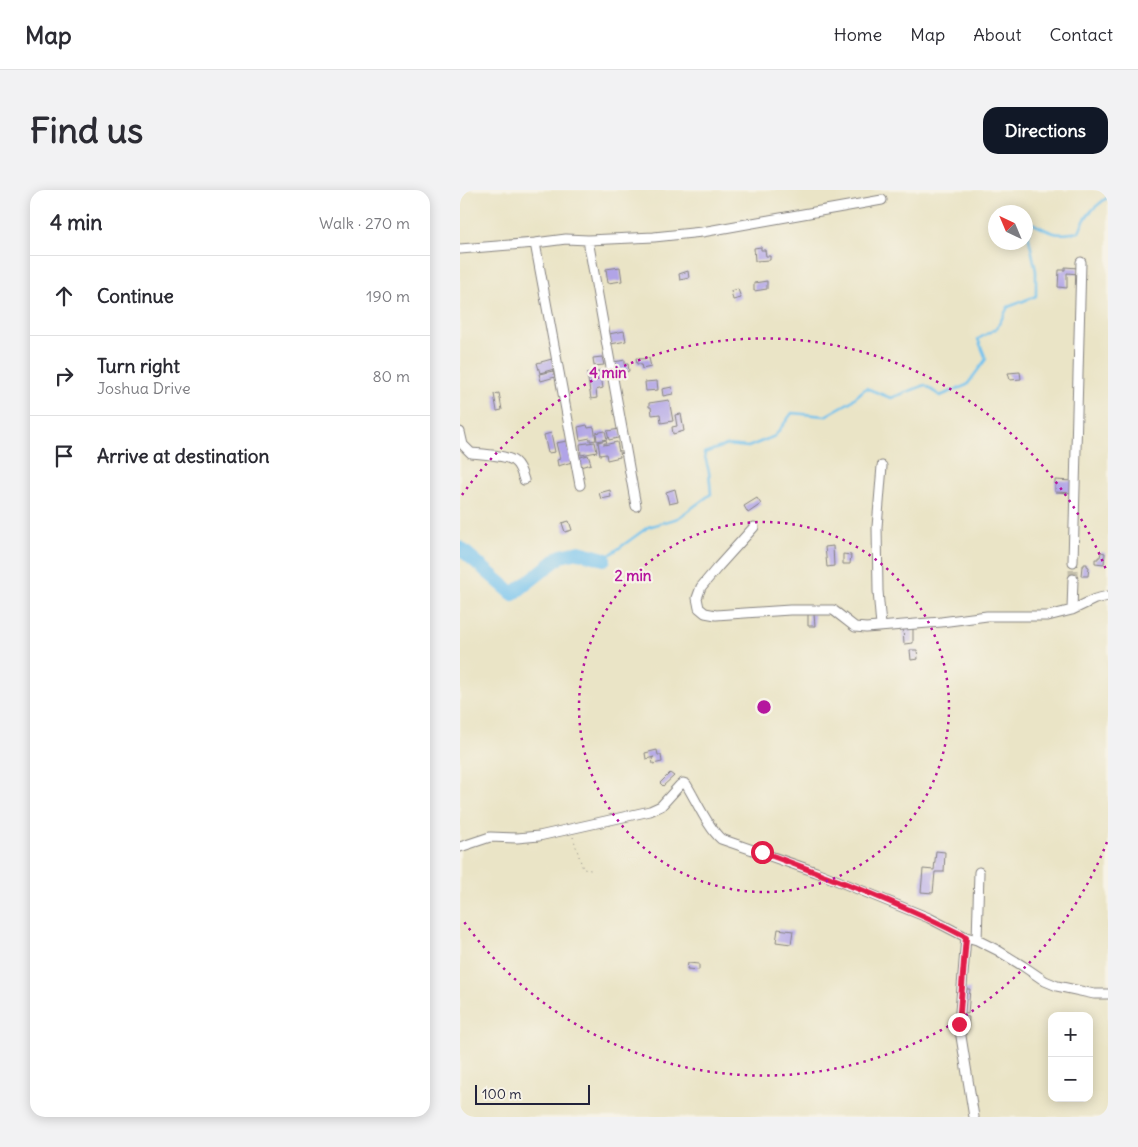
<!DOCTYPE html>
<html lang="en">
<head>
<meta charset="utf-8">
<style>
	:root { --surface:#fff; --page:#f2f2f3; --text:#2b2b33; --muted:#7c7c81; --line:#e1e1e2; --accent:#111827 }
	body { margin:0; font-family:Delius,sans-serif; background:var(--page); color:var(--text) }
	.controls { position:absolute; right:15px; bottom:15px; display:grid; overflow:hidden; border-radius:10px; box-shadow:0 2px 12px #0003 }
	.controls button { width:45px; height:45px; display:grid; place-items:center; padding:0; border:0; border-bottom:1px solid var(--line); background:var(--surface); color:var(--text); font:25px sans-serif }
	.compass { position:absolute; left:528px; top:15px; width:45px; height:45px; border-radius:50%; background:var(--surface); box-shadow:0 2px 12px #0003; rotate:316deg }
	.scale { position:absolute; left:15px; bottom:12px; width:115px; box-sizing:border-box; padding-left:5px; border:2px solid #22223b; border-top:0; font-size:14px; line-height:18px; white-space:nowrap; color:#22223b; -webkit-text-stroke:4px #f7f3e8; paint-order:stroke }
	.stop { position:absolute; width:15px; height:15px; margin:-11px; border:4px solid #e11d48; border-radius:50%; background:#fff }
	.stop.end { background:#e11d48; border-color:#fff; box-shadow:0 1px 5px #0008 }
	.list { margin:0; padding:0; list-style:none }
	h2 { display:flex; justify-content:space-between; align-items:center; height:65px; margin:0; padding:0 20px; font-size:21px }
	h2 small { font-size:16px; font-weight:400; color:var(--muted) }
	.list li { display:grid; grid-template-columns:32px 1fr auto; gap:15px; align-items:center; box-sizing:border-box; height:80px; padding:0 20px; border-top:1px solid var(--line) }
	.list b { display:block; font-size:19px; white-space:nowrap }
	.list p { margin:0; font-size:16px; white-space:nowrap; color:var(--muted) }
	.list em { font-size:16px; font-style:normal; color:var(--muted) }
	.icon { flex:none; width:28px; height:28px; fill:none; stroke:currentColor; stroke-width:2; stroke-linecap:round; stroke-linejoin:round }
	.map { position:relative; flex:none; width:648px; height:927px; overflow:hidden; border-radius:15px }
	header { display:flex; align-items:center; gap:30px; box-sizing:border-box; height:70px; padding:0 25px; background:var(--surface); border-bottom:1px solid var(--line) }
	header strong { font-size:24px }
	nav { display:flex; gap:28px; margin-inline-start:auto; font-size:18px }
	.intro { display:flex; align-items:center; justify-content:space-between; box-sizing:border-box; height:120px; padding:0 30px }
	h1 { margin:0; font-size:35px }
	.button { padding:12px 22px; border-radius:15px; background:var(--accent); color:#fff; font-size:18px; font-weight:700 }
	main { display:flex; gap:30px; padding:0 30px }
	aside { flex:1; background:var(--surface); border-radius:15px; box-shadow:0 2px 12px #0003 }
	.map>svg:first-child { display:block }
</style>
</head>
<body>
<header>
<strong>Map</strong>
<nav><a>Home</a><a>Map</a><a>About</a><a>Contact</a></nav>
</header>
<div class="intro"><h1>Find us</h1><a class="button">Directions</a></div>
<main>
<aside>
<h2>4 min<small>Walk · 270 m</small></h2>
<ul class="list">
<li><svg class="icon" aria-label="ahead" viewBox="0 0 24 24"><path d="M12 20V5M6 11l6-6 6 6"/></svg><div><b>Continue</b></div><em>190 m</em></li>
<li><svg class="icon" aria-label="right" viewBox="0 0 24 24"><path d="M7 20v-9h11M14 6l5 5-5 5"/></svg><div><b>Turn right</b><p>Joshua Drive</p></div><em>80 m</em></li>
<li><svg class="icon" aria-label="arrive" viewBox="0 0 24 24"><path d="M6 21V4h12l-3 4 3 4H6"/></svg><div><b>Arrive at destination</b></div></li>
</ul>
</aside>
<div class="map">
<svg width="648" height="927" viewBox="0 0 648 927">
	<rect width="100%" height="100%" fill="#f7f3e8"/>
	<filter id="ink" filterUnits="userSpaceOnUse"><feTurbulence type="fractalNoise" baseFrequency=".02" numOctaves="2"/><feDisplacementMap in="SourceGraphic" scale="10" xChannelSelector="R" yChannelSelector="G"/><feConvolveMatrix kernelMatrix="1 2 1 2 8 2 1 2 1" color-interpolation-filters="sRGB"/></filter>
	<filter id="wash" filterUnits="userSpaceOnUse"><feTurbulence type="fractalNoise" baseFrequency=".0096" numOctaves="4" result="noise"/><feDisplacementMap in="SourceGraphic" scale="20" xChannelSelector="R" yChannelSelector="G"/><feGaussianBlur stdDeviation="1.12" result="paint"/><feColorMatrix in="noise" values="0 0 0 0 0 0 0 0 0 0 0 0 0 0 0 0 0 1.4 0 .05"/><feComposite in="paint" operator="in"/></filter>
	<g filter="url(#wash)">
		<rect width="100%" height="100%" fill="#eae4c6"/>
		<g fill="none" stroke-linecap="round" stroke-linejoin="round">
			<!-- stream -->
			<path stroke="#73c2ee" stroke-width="2.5" d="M 144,369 L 188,337 L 218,328 L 251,304 L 249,282 L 244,263 L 267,255 L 288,257 L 315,246 L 332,223 L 365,226 L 390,212 L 406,198 L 431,208 L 465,195 L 480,206 L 507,195 L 526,169 L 518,149 L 537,138 L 548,117 L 576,106 L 576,81 L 568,44 L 572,33 C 593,44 596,46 619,42 C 626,24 632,19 648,7"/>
			<!-- river -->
			<path stroke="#73c2ee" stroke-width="14" d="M 0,358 L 53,404 L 101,366 L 119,362 L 144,369"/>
		</g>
		<g id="blocks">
			<!-- building -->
			<path fill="#b1a4e7" d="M 301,57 L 301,60 L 305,60 L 306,66 L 310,66 L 310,70 L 295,71 L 294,58 Z
				M 160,77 L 162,91 L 148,93 L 146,79 Z
				M 605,77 L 618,78 L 618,84 L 607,83 L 607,98 L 598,97 L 599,80 L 605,80 Z
				M 228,81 L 229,88 L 220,90 L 219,84 Z
				M 307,91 L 307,99 L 294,101 L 294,93 Z
				M 278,99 L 281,108 L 273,110 L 271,101 Z
				M 164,141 L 166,151 L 151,154 L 149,144 Z
				M 142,167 L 144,175 L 134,176 L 133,168 Z
				M 176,168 L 180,168 L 180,169 L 189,168 L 191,177 L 182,179 L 181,174 L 177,174 Z
				M 92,169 L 94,179 L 80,183 L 77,173 Z
				M 165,170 L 165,174 L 168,174 L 169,181 L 156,184 L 154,172 Z
				M 93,181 L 95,187 L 81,191 L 79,184 Z
				M 140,181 L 143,198 L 136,200 L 137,208 L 131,209 L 127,183 Z
				M 560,182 L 561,189 L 550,190 L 548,183 Z
				M 197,191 L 198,200 L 186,201 L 185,192 Z
				M 212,197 L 213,204 L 203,206 L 202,199 Z
				M 39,203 L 42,220 L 37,221 L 34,204 Z
				M 209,210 L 213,231 L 201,233 L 200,224 L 192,225 L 191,217 L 189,217 L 189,213 Z
				M 221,224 L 224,241 L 213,244 L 212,237 L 217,236 L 215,225 Z
				M 127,235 L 128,238 L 134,237 L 136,250 L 130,251 L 130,248 L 120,250 L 118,237 Z
				M 160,239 L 162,247 L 149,250 L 147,241 Z
				M 145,241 L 147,249 L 137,251 L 136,243 Z
				M 91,243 L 95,262 L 88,263 L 84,245 Z
				M 146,250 L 147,253 L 144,253 L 144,255 L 157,252 L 160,267 L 147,270 L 146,264 L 140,265 L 138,252 Z
				M 107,251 L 112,272 L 98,276 L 97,270 L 100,269 L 96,253 Z
				M 135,252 L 137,262 L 121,265 L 120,254 Z
				M 128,265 L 131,274 L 120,277 L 117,268 Z
				M 595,290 L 613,291 L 613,303 L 595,302 Z
				M 215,299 L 218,312 L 209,314 L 206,302 Z
				M 150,300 L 151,307 L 141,309 L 139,303 Z
				M 297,308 L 301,314 L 288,323 L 284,316 Z
				M 109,331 L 112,340 L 105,342 L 102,333 Z
				M 373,356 L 374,376 L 367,377 L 365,357 Z
				M 641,362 L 645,363 L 644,374 L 635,373 L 635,369 L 638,369 L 638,367 L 640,367 Z
				M 383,364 L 391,365 L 390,374 L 383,374 Z
				M 624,374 L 627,374 L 627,376 L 629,377 L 628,386 L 621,386 L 622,376 L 624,376 Z
				M 348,424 L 354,424 L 355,436 L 348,436 Z
				M 453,437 L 453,453 L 444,454 L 443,438 Z
				M 450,460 L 457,460 L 458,469 L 451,470 Z
				M 197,560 L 198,565 L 201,565 L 202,572 L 193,574 L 192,568 L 194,567 L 186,569 L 185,563 Z
				M 210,583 L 214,586 L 203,596 L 200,593 Z
				M 476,661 L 485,662 L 484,682 L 475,682 L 473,703 L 461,702 L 463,679 L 474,680 Z
				M 318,739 L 333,741 L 331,754 L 316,752 Z
				M 228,773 L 239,774 L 239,780 L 227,779 Z
				M 503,799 L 510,799 L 508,824 L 501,823 Z
				M 503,826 L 509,827 L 508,840 L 502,840 Z"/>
		</g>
	</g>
	<g filter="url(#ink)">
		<use href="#blocks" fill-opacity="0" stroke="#868380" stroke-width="1"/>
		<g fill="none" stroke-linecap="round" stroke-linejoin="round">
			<!-- street-tunnel -->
			<path stroke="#c2bdaa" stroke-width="9" stroke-dasharray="9 4.5" stroke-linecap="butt" d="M 613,389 L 613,372"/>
			<defs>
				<path id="street" d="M 128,50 L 176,316
					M 75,53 L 120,295
					M 0,59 L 75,53 L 106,49 L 128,50 L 194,47 L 242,42 L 422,10
					M 0,242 L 3,255 L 11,263 C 20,264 48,265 55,272 C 60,276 62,284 64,290
					M 294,337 L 257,378 L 241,397 L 237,408 L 239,418 L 245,423 L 256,425 L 330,420 L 373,420 L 377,423 L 395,437 L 406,438 L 481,432 L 527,426 L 588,426 L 612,420 L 635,409 L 648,406
					M 613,372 L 621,72
					M 612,420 L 613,389
					M 421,436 L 418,401 L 417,337 L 422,276
					M 0,657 L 30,647 L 57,648 L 79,646 L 190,621 L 201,616 L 220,595 L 223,593 L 226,594 C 236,610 248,638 261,649 L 356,682 L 469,728 L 506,747 L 517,750 L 537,760 L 563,776 L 585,791 L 597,796 L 611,799 L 634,804 L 648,804
					M 506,747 L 499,834 L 514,927
					M 517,750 L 519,682"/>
			</defs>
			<!-- street casing -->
			<use href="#street" stroke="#868380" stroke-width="11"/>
			<!-- path -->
			<path stroke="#868380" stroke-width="1" stroke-dasharray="1 4" stroke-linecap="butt" d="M 113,647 L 123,679 L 131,680"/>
			<!-- street -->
			<use href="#street" stroke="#fff" stroke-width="9"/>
		</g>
	</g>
	<g fill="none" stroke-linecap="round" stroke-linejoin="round" filter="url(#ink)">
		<!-- route -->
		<path stroke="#e11d48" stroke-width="6" d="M 302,662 C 371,688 441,713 506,747 L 499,834"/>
	</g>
	<!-- distance rings -->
	<g fill="none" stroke="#b5179e" stroke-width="2.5" stroke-dasharray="2.5 5">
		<circle cx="304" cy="517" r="185"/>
		<path d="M647 652A369 369 0 0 1 2 729M2 305A369 369 0 0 1 647 382"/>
	</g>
	<circle cx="304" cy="517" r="8" fill="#b5179e" stroke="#f7f3e8" stroke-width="2.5"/>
	<g font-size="15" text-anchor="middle" font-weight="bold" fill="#b5179e" stroke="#f7f3e8" stroke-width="4.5" stroke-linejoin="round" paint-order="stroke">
		<text x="148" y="188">4 min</text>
		<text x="173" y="391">2 min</text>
	</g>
</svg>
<div class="controls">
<button>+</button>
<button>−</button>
</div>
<svg class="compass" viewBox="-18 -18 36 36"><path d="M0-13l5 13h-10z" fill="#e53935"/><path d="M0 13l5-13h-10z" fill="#7c7c81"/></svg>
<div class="scale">100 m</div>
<div class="stop" style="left:302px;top:662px"></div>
<div class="stop end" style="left:499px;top:834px"></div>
</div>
</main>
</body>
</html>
